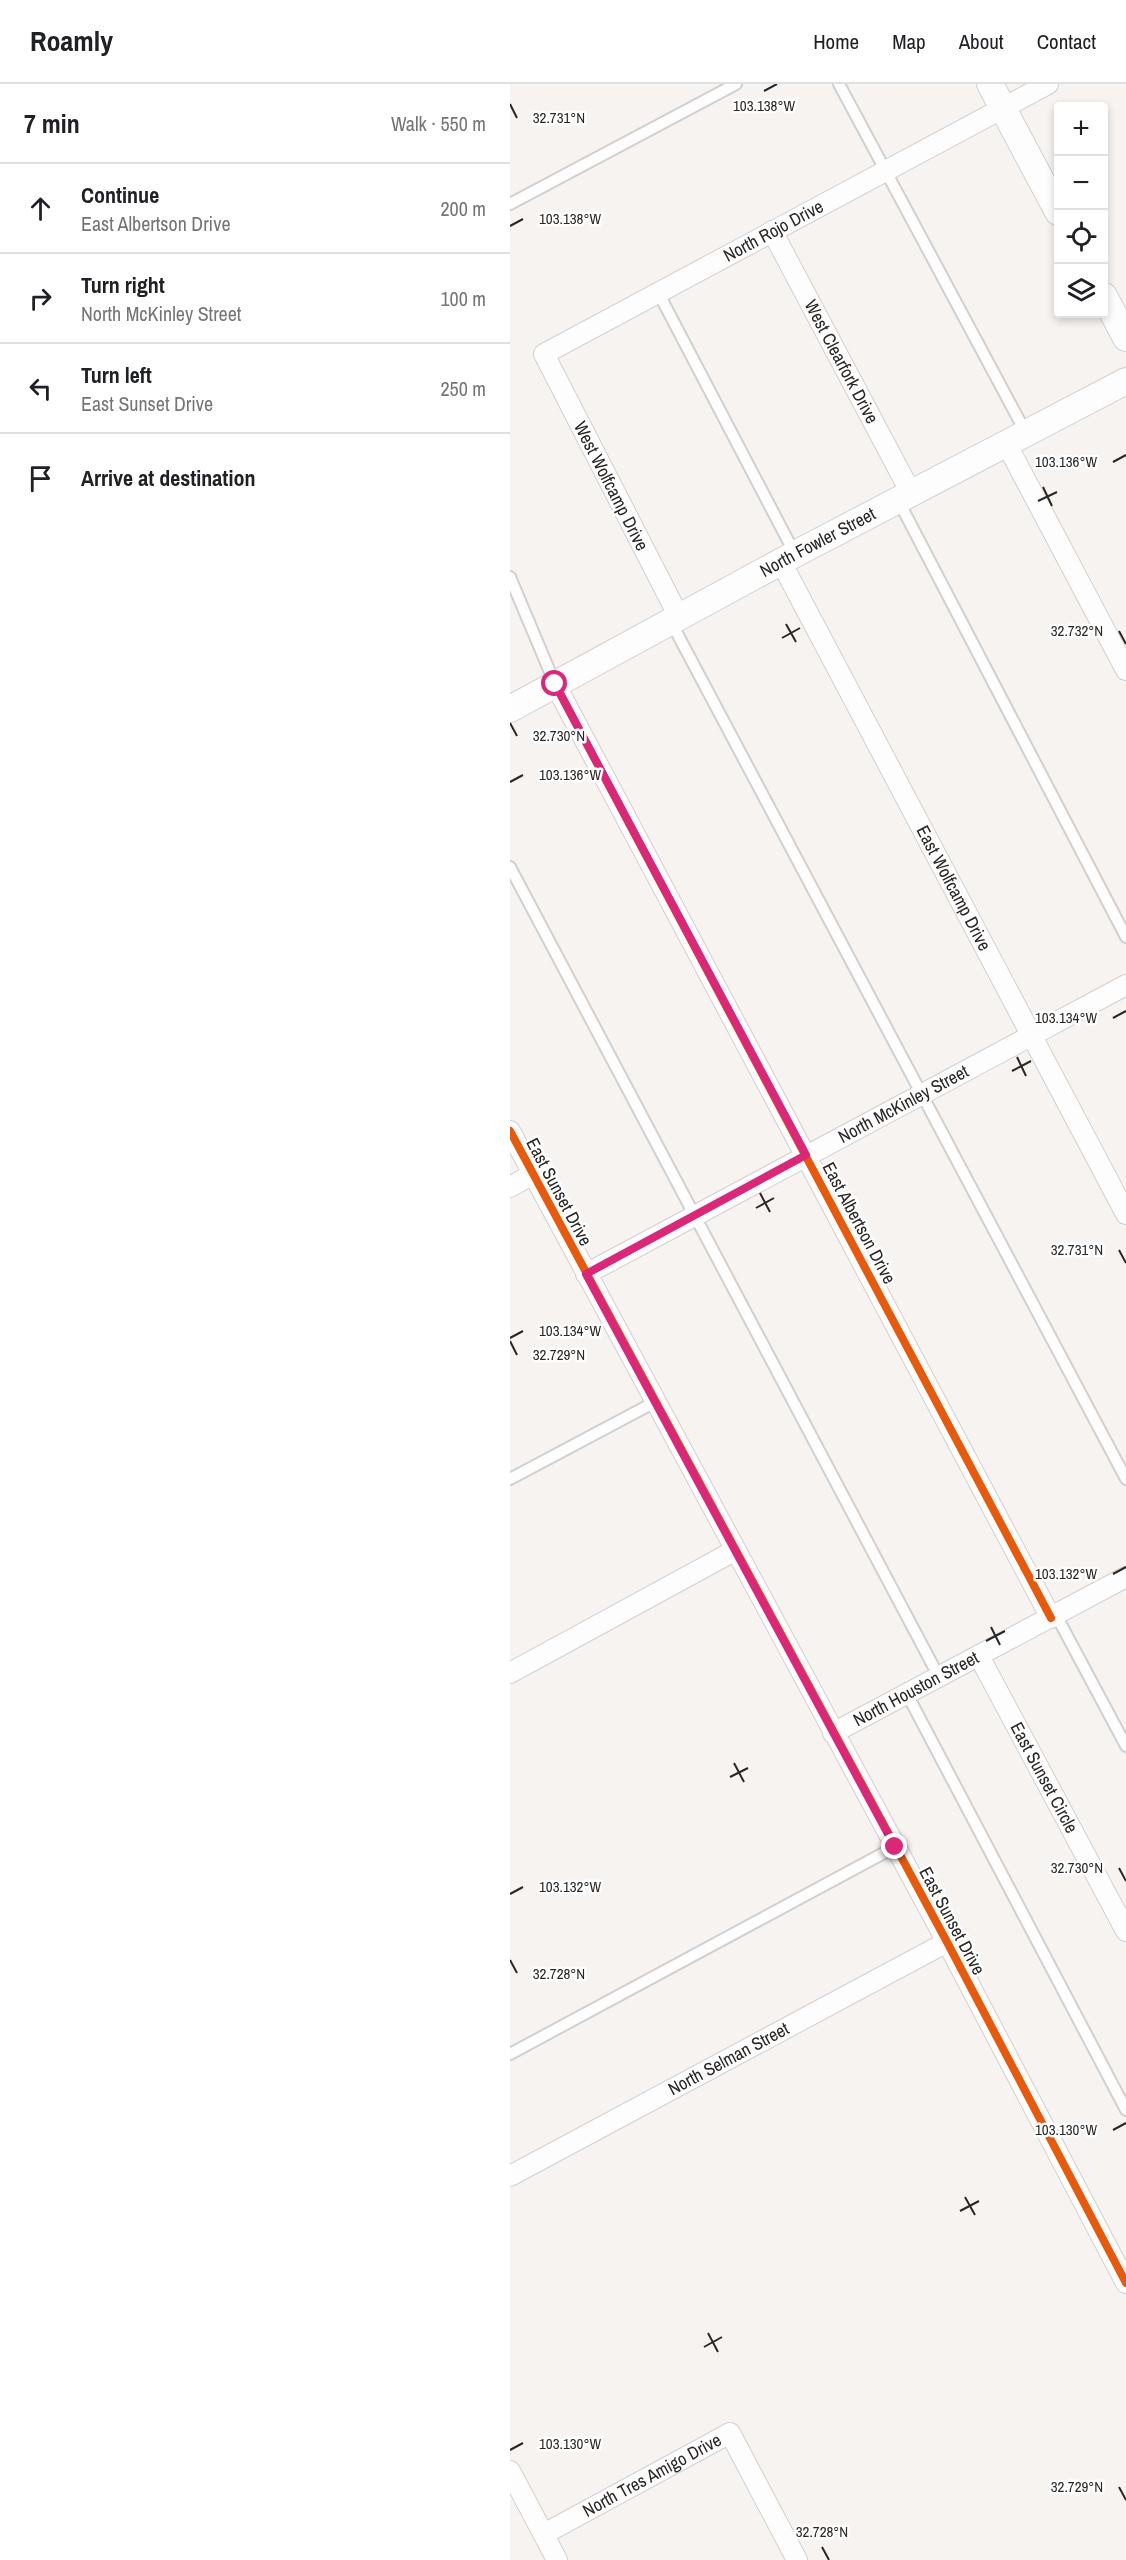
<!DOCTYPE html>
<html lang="en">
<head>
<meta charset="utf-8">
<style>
	:root { --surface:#fff; --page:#f6f6f6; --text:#202124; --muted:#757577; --line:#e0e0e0 }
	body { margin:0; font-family:"Archivo Narrow",sans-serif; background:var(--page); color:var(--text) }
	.controls { position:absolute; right:18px; top:18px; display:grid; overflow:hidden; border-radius:6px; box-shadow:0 3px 9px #0003 }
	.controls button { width:54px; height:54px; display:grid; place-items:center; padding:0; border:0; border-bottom:2px solid var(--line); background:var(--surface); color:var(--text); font:30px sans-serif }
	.stop { position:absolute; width:18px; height:18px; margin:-14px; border:4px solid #db2777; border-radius:50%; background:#fff }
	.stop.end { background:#db2777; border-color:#fff; box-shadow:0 2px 6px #0008 }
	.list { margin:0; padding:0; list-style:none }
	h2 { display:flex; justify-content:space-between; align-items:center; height:78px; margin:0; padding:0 24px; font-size:26px }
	h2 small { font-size:20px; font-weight:400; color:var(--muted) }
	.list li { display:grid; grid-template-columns:39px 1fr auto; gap:18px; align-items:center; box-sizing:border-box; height:90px; padding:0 24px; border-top:2px solid var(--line) }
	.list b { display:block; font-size:22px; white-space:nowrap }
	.list p { margin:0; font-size:20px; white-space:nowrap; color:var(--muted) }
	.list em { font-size:20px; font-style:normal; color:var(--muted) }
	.icon { flex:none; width:33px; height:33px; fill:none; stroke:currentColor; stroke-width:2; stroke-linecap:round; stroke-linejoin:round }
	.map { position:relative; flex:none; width:616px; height:2476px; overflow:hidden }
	header { display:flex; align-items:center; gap:36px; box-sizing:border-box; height:84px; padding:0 30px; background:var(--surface); border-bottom:2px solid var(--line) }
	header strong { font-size:28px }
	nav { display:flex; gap:33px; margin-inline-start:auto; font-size:21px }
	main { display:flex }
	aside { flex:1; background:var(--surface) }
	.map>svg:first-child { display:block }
</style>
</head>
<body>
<header>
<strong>Roamly</strong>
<nav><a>Home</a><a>Map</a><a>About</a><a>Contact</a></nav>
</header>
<main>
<aside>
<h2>7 min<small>Walk · 550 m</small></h2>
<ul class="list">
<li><svg class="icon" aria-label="ahead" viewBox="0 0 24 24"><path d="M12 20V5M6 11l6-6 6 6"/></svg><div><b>Continue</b><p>East Albertson Drive</p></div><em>200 m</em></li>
<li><svg class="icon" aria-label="right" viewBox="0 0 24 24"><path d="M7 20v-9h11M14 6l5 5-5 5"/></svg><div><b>Turn right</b><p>North McKinley Street</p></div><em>100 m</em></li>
<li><svg class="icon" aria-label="left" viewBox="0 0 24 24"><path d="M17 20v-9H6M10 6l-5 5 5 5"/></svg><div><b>Turn left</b><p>East Sunset Drive</p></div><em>250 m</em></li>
<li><svg class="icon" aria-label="arrive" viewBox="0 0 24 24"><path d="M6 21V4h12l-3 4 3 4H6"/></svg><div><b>Arrive at destination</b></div></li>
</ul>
</aside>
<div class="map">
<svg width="616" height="2476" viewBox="0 0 616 2476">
	<rect width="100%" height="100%" fill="#f6f3f1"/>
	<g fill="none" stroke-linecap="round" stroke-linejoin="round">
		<defs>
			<path id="service" d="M 329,0 L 516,349
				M 0,120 L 226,0
				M 149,210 L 285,470
				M 388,416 L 616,853
				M 0,493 L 45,600
				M 161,538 L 616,1395
				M 0,783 L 429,1593
				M 0,1395 L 145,1318
				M 546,1531 L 616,1662
				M 397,1610 L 616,2026
				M 0,1970 L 385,1763"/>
			<g id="minor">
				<path id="s1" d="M 262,147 L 401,409"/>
				<path d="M 496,359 L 616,586"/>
				<path id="s2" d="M 271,478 L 616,1130"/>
				<path id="s3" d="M 169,533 L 34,270 L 538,0"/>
				<path d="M 45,600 L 541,1534"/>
				<path d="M 0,1047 L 437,1858 L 616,2199"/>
				<path d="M 0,1103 L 23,1090"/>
				<path id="s4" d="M 76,1190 L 616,901"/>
				<path id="s5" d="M 469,1572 L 616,1847"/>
				<path d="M 0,1589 L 224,1467"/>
				<path id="s6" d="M 323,1649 L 616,1493"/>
				<path id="s7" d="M 0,2092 L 437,1858"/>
				<path d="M 0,2387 L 47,2476"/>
				<path id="s8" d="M 34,2450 L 220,2349 L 287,2476"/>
			</g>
			<g id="tertiary">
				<path d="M 480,0 L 548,128"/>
				<path d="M 594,212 L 616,254"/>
				<path id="s9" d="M 0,625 L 285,470 L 616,297"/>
			</g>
		</defs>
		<!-- service casing -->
		<use href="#service" stroke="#d2d0ce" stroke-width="14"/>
		<!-- minor casing -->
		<use href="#minor" stroke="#d2d0ce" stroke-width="22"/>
		<!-- tertiary casing -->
		<use href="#tertiary" stroke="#d2d0ce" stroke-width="28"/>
		<!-- service -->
		<use href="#service" stroke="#fefdfd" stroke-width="10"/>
		<!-- minor -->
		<use href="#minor" stroke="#fefdfd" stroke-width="20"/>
		<!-- tertiary -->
		<use href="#tertiary" stroke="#fefdfd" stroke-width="26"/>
		<defs>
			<path id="cycleway" d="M 45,600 L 541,1534
				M 0,1047 L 437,1858 L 616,2199"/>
		</defs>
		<!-- cycleway casing -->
		<use href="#cycleway" stroke="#fff" stroke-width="11"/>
		<!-- cycleway -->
		<use href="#cycleway" stroke="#e8590c" stroke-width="8"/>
	</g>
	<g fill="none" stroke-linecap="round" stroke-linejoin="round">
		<!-- route -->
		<path stroke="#db2777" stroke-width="8" d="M 45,600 L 296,1071 L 76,1190 L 385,1763"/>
	</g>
	<!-- ticks -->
	<path fill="none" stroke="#2a2826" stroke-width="2" d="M 254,7 L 267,0M 0,20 L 7,34M 0,142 L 13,135M 603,378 L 616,371M 533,403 L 542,422M 528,417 L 547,408M 276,540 L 286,558M 609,547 L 616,560M 272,554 L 290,544M 0,639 L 7,652M 0,698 L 13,691M 603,934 L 616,927M 507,973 L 516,992M 502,987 L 521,977M 250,1109 L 260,1128M 246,1124 L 264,1114M 609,1166 L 616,1179M 0,1254 L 13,1247M 0,1257 L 7,1271M 603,1490 L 616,1483M 481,1543 L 490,1561M 476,1557 L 495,1547M 224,1679 L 234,1698M 220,1693 L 238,1684M 609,1784 L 616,1797M 0,1810 L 13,1803M 0,1876 L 7,1889M 603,2046 L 616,2039M 455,2113 L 465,2131M 450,2127 L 469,2117M 198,2249 L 208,2268M 194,2263 L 212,2253M 0,2366 L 13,2359M 609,2403 L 616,2416M 312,2463 L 319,2476"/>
	<g text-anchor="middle" stroke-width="5" stroke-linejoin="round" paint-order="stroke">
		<!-- street labels -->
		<g font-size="18" fill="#2a2826" stroke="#fff">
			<text dy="6" stroke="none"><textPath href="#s3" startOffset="556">North Rojo Drive</textPath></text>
			<text dy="6" stroke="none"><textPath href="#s1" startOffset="148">West Clearfork Drive</textPath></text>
			<text transform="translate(101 402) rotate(63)" y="6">West Wolfcamp Drive</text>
			<text dy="6" stroke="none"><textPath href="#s9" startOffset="350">North Fowler Street</textPath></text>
			<text dy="6" stroke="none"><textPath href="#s2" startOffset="369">East Wolfcamp Drive</textPath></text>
			<text dy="6" stroke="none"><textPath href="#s4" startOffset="360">North McKinley Street</textPath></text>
			<text transform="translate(49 1108) rotate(62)" y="6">East Sunset Drive</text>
			<text transform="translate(349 1139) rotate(62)" y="6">East Albertson Drive</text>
			<text dy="6" stroke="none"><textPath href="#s6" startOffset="94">North Houston Street</textPath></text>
			<text dy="6" stroke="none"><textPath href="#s5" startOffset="138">East Sunset Circle</textPath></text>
			<text transform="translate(442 1837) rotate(62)" y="6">East Sunset Drive</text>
			<text dy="6" stroke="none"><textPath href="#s7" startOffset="248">North Selman Street</textPath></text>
			<text dy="6" stroke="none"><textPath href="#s8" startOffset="123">North Tres Amigo Drive</textPath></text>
		</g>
	</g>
	<g font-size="15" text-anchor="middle" fill="#2a2826" stroke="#fff" stroke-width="5" stroke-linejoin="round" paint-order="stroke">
		<text x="254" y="27">103.138°W</text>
		<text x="49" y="39">32.731°N</text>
		<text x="60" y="140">103.138°W</text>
		<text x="556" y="383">103.136°W</text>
		<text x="567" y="552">32.732°N</text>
		<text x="49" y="657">32.730°N</text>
		<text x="60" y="696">103.136°W</text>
		<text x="556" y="939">103.134°W</text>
		<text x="567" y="1171">32.731°N</text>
		<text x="60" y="1252">103.134°W</text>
		<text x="49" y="1276">32.729°N</text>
		<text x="556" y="1495">103.132°W</text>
		<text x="567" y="1789">32.730°N</text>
		<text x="60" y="1808">103.132°W</text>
		<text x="49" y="1895">32.728°N</text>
		<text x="556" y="2051">103.130°W</text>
		<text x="60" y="2365">103.130°W</text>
		<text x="567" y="2408">32.729°N</text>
		<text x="312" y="2453">32.728°N</text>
	</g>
</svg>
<div class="controls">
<button>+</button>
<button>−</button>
<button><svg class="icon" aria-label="locate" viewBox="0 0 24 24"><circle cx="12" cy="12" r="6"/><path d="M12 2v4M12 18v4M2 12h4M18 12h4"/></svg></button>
<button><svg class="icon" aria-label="layers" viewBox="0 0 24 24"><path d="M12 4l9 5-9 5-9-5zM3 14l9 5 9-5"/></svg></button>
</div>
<div class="stop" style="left:45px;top:600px"></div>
<div class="stop end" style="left:385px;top:1763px"></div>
</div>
</main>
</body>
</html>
